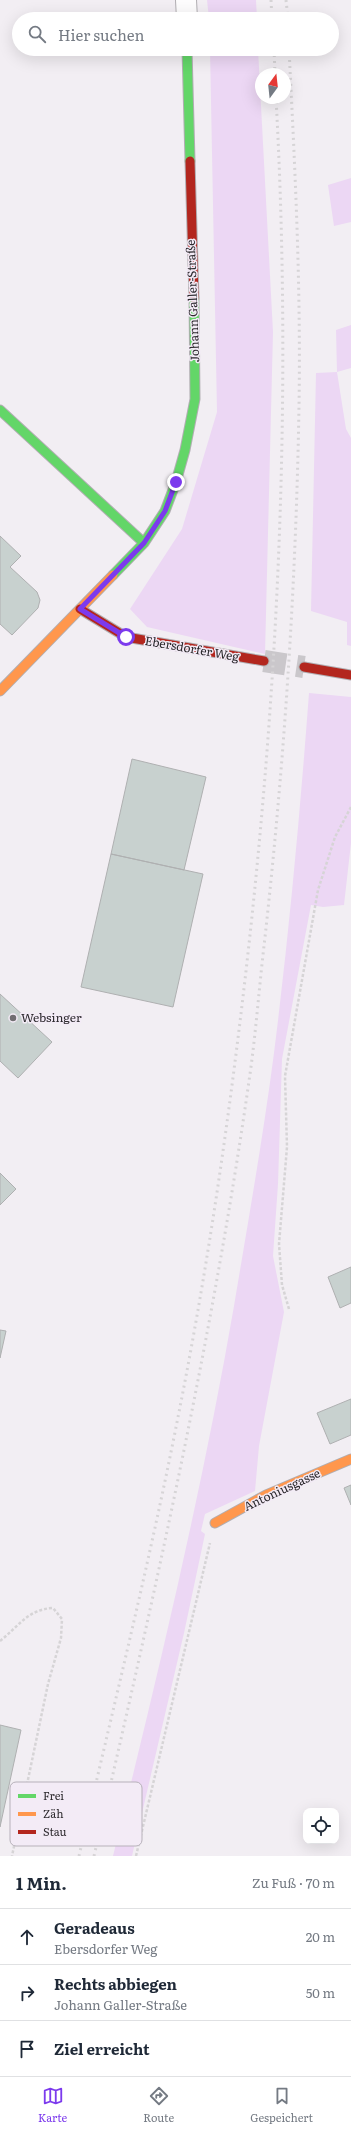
<!DOCTYPE html>
<html lang="de">
<head>
<meta charset="utf-8">
<style>
	:root { --surface:#fff; --page:#f6f6f7; --text:#1f2937; --muted:#747a83; --line:#e0e1e3; --accent:#7c3aed }
	body { margin:0; font-family:Literata,serif; background:var(--page); color:var(--text) }
	.controls { position:absolute; right:12px; bottom:12px; display:grid; overflow:hidden; border-radius:8px; box-shadow:0 4px 16px #0002 }
	.controls button { width:36px; height:36px; display:grid; place-items:center; padding:0; border:0; border-bottom:1px solid var(--line); background:var(--surface); color:var(--text); font:20px sans-serif }
	.compass { position:absolute; left:255px; top:68px; width:36px; height:36px; border-radius:50%; background:var(--surface); box-shadow:0 4px 16px #0002; rotate:15deg }
	.stop { position:absolute; width:12px; height:12px; margin:-9px; border:3px solid #7c3aed; border-radius:50%; background:#fff }
	.stop.end { background:#7c3aed; border-color:#fff; box-shadow:0 1px 4px #0008 }
	.list { margin:0; padding:0; list-style:none }
	h2 { display:flex; justify-content:space-between; align-items:center; height:52px; margin:0; padding:0 16px; font-size:17px }
	h2 small { font-size:13px; font-weight:400; color:var(--muted) }
	.list li { display:grid; grid-template-columns:26px 1fr auto; gap:12px; align-items:center; box-sizing:border-box; height:56px; padding:0 16px; border-top:1px solid var(--line) }
	.list b { display:block; font-size:15px; white-space:nowrap }
	.list p { margin:0; font-size:13px; white-space:nowrap; color:var(--muted) }
	.list em { font-size:13px; font-style:normal; color:var(--muted) }
	.icon { flex:none; width:22px; height:22px; fill:none; stroke:currentColor; stroke-width:2; stroke-linecap:round; stroke-linejoin:round }
	.map { position:relative; flex:none; width:351px; height:1856px; overflow:hidden }
	.search { position:absolute; background:var(--surface); box-shadow:0 4px 16px #0002; left:12px; right:12px; top:12px; height:44px; display:flex; align-items:center; gap:10px; box-sizing:border-box; padding:0 14px; border-radius:22px; color:var(--muted); font-size:15px }
	.sheet { height:220px; background:var(--surface) }
	nav { display:flex; justify-content:space-around; align-items:center; box-sizing:border-box; height:56px; border-top:1px solid var(--line); background:var(--surface); font-size:11px; color:var(--muted) }
	nav a { display:grid; justify-items:center; gap:2px }
	nav .on { color:var(--accent) }
	.map>svg:first-child { display:block }
</style>
</head>
<body>
<div class="map">
<svg width="351" height="1856" viewBox="0 0 351 1856">
	<rect width="100%" height="100%" fill="#f2eef3"/>
	<!-- green -->
	<path fill="#ecd7f4" d="M 207,0 L 256,0 L 257,19 L 209,19 Z
		M 210,49 L 258,49 L 273,332 L 265,654 L 147,627 L 130,609 L 182,529 L 217,412 Z
		M 351,178 L 351,222 L 334,226 L 328,185 Z
		M 351,325 L 351,368 L 337,372 L 346,429 L 351,438 L 351,646 L 347,645 L 347,622 L 311,611 L 316,373 L 337,372 L 336,330 Z
		M 309,693 L 351,697 L 351,843 L 344,905 L 323,907 L 311,905 L 282,1059 L 278,1184 L 273,1256 L 284,1312 L 259,1446 L 255,1491 L 205,1514 L 201,1531 L 205,1534 L 184,1633 L 132,1856 L 113,1856 C 158,1674 202,1491 234,1306 C 248,1222 263,1138 274,1053 C 289,934 300,814 309,693 Z"/>
	<!-- building -->
	<path fill="#c8d1cf" stroke="#afb0b1" d="M 0,536 L 21,556 L 10,567 L 37,592 L 40,600 L 38,608 L 12,635 L 0,624 Z
		M 132,759 L 206,777 L 184,870 L 111,854 Z
		M 111,854 L 203,874 L 173,1007 L 81,987 Z
		M 0,994 L 52,1042 L 18,1078 L 0,1061 Z
		M 0,1173 L 16,1189 L 0,1205 Z
		M 351,1267 L 351,1303 L 340,1308 L 328,1277 Z
		M 0,1330 L 6,1331 L 0,1358 Z
		M 351,1399 L 351,1435 L 330,1444 L 317,1413 Z
		M 351,1485 L 351,1505 L 344,1488 Z
		M 0,1725 L 21,1730 L 0,1827 Z"/>
	<g fill="none" stroke-linecap="round" stroke-linejoin="round">
		<!-- secondary-tunnel -->
		<path stroke="#cac7cb" stroke-width="22" stroke-dasharray="22 11" stroke-linecap="butt" d="M 264,661 L 304,667"/>
		<defs>
			<path id="street" d="M 186,0 L 187,19"/>
			<path id="fast" d="M 187,49 L 190,161
				M 0,410 L 144,543
				M 113,575 L 144,543 L 165,511 L 176,482 L 185,450 L 195,399 L 194,298"/>
			<path id="slow" d="M 0,691 L 113,575
				M 215,1523 L 266,1495 L 351,1459"/>
			<path id="jam" d="M 190,161 L 194,298
				M 80,609 L 126,637 L 264,661
				M 304,667 L 351,675"/>
		</defs>
		<!-- street casing -->
		<use href="#street" stroke="#b1aeb2" stroke-width="22"/>
		<!-- fast casing -->
		<use href="#fast" stroke="#b1aeb2" stroke-width="11"/>
		<!-- slow casing -->
		<use href="#slow" stroke="#b1aeb2" stroke-width="11"/>
		<!-- jam casing -->
		<use href="#jam" stroke="#b1aeb2" stroke-width="11"/>
		<!-- path -->
		<path stroke="#d6d4d6" stroke-width="2.5" stroke-dasharray="3 2" stroke-linecap="butt" d="M 289,1309 L 282,1285 L 279,1244 L 287,1147 L 285,1076 L 318,890 L 335,837 L 351,807
			M 0,1641 C 18,1627 28,1609 53,1608 L 62,1619 L 61,1638 L 48,1684 L 12,1856
			M 136,1856 L 210,1543"/>
		<!-- street -->
		<use href="#street" stroke="#fdfcfd" stroke-width="20"/>
		<!-- fast -->
		<use href="#fast" stroke="#63d668" stroke-width="9"/>
		<!-- slow -->
		<use href="#slow" stroke="#ff974d" stroke-width="9"/>
		<!-- jam -->
		<use href="#jam" stroke="#b3261e" stroke-width="9"/>
		<!-- rail -->
		<path stroke="#d6d4d6" stroke-width="3" stroke-dasharray="2 4" stroke-linecap="butt" d="M 271,0 L 272,19
			M 286,0 L 288,19
			M 274,49 L 275,74
			M 79,1856 C 113,1708 150,1561 179,1412 C 208,1266 229,1119 246,971 C 279,680 292,390 276,98
			M 94,1856 C 154,1597 213,1337 250,1074 C 256,1031 259,989 264,946 C 284,767 296,587 299,406 C 301,287 295,168 289,49"/>
	</g>
	<g fill="none" stroke-linecap="round" stroke-linejoin="round">
		<!-- route -->
		<path stroke="#7c3aed" stroke-width="5" d="M 126,637 L 80,609 L 144,543 L 165,511 L 176,482"/>
	</g>
	<!-- markers -->
	<circle fill="#716e72" stroke="#f3ebf6" stroke-width="1.5" cx="13" cy="1018" r="4"/>
	<g text-anchor="middle" stroke-width="3" stroke-linejoin="round" paint-order="stroke">
		<!-- street labels -->
		<g font-size="12" fill="#2c292d" stroke="#f3ebf6">
			<text transform="translate(193 301) rotate(-92)" y="4">Johann Galler-Straße</text>
			<text transform="translate(192 649) rotate(10)" y="4">Ebersdorfer Weg</text>
			<text transform="translate(282 1490) rotate(-25)" y="4">Antoniusgasse</text>
		</g>
		<!-- poi labels -->
		<g font-size="12" fill="#2c292d" stroke="#f3ebf6" text-anchor="start">
			<text x="21" y="1022">Websinger</text>
		</g>
	</g>
	<!-- legend -->
	<rect x="10" y="1782" width="132" height="64" rx="6" fill="#f3ebf6" stroke="#b7b1ba" stroke-width="1"/>
	<rect x="18" y="1794" width="18" height="4" fill="#63d668"/>
	<rect x="18" y="1812" width="18" height="4" fill="#ff974d"/>
	<rect x="18" y="1830" width="18" height="4" fill="#b3261e"/>
	<g font-size="11" fill="#2c292d">
		<text x="43" y="1800">Frei</text>
		<text x="43" y="1818">Zäh</text>
		<text x="43" y="1836">Stau</text>
	</g>
</svg>
<div class="controls">
<button><svg class="icon" aria-label="locate" viewBox="0 0 24 24"><circle cx="12" cy="12" r="6"/><path d="M12 2v4M12 18v4M2 12h4M18 12h4"/></svg></button>
</div>
<svg class="compass" viewBox="-18 -18 36 36"><path d="M0-13l5 13h-10z" fill="#e53935"/><path d="M0 13l5-13h-10z" fill="#747a83"/></svg>
<div class="stop" style="left:126px;top:637px"></div>
<div class="stop end" style="left:176px;top:482px"></div>
<div class="search"><svg class="icon" aria-label="search" viewBox="0 0 24 24"><circle cx="10" cy="10" r="6"/><path d="M15 15l6 6"/></svg>Hier suchen</div>
</div>
<section class="sheet">
<h2>1 Min.<small>Zu Fuß · 70 m</small></h2>
<ul class="list">
<li><svg class="icon" aria-label="ahead" viewBox="0 0 24 24"><path d="M12 20V5M6 11l6-6 6 6"/></svg><div><b>Geradeaus</b><p>Ebersdorfer Weg</p></div><em>20 m</em></li>
<li><svg class="icon" aria-label="right" viewBox="0 0 24 24"><path d="M7 20v-9h11M14 6l5 5-5 5"/></svg><div><b>Rechts abbiegen</b><p>Johann Galler-Straße</p></div><em>50 m</em></li>
<li><svg class="icon" aria-label="arrive" viewBox="0 0 24 24"><path d="M6 21V4h12l-3 4 3 4H6"/></svg><div><b>Ziel erreicht</b></div></li>
</ul>
</section>
<nav>
<a class="on"><svg class="icon" aria-label="map" viewBox="0 0 24 24"><path d="M3 6l6-2 6 2 6-2v14l-6 2-6-2-6 2zM9 4v14M15 6v14"/></svg>Karte</a>
<a><svg class="icon" aria-label="directions" viewBox="0 0 24 24"><path d="M12 3l9 9-9 9-9-9zM9 14v-3h6M13 9l2 2-2 2"/></svg>Route</a>
<a><svg class="icon" aria-label="saved" viewBox="0 0 24 24"><path d="M7 4h10v16l-5-4-5 4z"/></svg>Gespeichert</a>
</nav>
</body>
</html>
